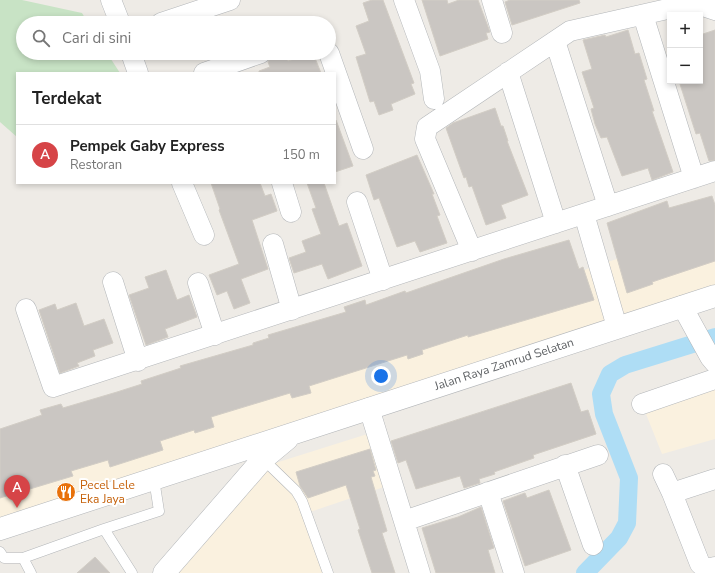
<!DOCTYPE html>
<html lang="id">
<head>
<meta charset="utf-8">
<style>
	:root { --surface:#fff; --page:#f2f2f2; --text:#222; --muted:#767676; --line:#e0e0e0; --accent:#d64447 }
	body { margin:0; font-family:"Nunito Sans",sans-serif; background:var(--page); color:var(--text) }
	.controls { position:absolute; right:12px; top:12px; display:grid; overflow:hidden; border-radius:0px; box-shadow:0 2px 6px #0003 }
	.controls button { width:36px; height:36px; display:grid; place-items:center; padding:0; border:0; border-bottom:1px solid var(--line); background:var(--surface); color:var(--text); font:20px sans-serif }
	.you { position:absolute; left:381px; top:376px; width:14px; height:14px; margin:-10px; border:3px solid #fff; border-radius:50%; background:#1a73e8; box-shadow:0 0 0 6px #1a73e833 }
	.badge { display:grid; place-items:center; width:26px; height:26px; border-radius:50%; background:var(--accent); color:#fff; font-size:13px; font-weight:700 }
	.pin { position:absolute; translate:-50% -33px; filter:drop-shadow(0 1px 2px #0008) }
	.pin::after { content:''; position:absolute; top:21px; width:14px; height:12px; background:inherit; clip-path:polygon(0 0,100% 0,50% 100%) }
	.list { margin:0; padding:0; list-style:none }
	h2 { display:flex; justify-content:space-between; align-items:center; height:52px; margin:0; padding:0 16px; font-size:17px }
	h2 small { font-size:13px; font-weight:400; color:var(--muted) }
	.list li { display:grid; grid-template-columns:26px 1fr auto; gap:12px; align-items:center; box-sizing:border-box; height:60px; padding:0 16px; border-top:1px solid var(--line) }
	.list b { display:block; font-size:15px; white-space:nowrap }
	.list p { margin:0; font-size:13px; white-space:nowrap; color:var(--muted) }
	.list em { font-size:13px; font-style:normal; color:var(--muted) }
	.icon { flex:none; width:22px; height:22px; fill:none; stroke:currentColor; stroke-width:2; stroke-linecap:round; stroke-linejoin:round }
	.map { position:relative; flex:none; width:715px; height:573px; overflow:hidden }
	.search { position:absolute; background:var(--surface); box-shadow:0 2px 6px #0003; left:16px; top:16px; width:320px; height:44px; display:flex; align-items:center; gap:10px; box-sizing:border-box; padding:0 14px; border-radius:22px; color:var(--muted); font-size:15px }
	.panel { position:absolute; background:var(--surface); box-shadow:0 2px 6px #0003; left:16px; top:72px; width:320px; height:112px; border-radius:0px }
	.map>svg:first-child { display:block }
</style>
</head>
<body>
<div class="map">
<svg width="715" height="573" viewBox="0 0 715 573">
	<rect width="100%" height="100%" fill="#eeebe6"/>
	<!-- commercial -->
	<path fill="#faf1df" d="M 715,226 L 715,296 L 0,529 L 0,466 Z
		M 715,379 L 715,439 L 662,454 L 642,404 Z
		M 377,431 L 393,484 L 307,513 L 328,573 L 164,573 L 269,465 Z"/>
	<!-- green -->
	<path fill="#c8e3c5" d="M 0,0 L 22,0 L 82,13 L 88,23 L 23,23 L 23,53 L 107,53 L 120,73 L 17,73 L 17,137 L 0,122 Z"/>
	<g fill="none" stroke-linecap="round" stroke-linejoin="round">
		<!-- canal -->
		<path stroke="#aeddf5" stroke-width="18" d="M 585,573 L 619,538 L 627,523 L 629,478 L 604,414 L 601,394 L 610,374 L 625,365 L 715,337"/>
	</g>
	<!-- building -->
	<path fill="#cac6c2" stroke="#d2cdc5" d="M 372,0 L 383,0 L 414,83 L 411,84 L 415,94 L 391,104 L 393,110 L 379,115 L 374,101 L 370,102 L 356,57 L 366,54 L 356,26 L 369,21 L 363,3 Z
		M 422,0 L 447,0 L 448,4 L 459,0 L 478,0 L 490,32 L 486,33 L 488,39 L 440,56 Z
		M 510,0 L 579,0 L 580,3 L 512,25 L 505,2 Z
		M 628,30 L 635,54 L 639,53 L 647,79 L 644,80 L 654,111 L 652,111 L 673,172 L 652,180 L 648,168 L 622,176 L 607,137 L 601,138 L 595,124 L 591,109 L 594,108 L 582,72 L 592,69 L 583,40 L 605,35 L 606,37 Z
		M 715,30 L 715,160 L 709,161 L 700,133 L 696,134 L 679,81 L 700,81 L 700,35 Z
		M 276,53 L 285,53 L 288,61 L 313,53 L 321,73 L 259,73 L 259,71 L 270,67 L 268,62 L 272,54 Z
		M 495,108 L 501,126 L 503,126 L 508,141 L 507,141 L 528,195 L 501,205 L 506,218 L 486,225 L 472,186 L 469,187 L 466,177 L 464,178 L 446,128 L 453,123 Z
		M 336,120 L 353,166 L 335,172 L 335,121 Z
		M 417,155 L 434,194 L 432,194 L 440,215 L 437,216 L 447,243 L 420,252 L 415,241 L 397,247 L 379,198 L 374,200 L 366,175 Z
		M 211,183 L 260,183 L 265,196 L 271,194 L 277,211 L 252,220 L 268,269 L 241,279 L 250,303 L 234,309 L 227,291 L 217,295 L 209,275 L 239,264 L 219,210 L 220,209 Z
		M 307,183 L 324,183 L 339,226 L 347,223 L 362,266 L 328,279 L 322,264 L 294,273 L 289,258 L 306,252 L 302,241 L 321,234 L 312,209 L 316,208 Z
		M 712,196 L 715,205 L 715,261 L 652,282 L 653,284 L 627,293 L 607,223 L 667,201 L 669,208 Z
		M 569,240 L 579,269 L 583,267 L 594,300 L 468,337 L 468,335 L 422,350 L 423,354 L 408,359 L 407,355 L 309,386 L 311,393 L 292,398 L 290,393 L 211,417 L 214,427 L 195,433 L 194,430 L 160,441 L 163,450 L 110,467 L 108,460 L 71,471 L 73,476 L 0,498 L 0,429 L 42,415 L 40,410 L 61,404 L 63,408 L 117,392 L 142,384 L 141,381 L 181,368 L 180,366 L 253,345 L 253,343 L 269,338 L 268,335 L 346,312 L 344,307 L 365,300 L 366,305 L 405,291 L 406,293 L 504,259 Z
		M 166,270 L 177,300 L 189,295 L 197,317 L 165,329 L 168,337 L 146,345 L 129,295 L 149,288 L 145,277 Z
		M 76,303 L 84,326 L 104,319 L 113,343 L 93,350 L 95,356 L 77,363 L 79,366 L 60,373 L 39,310 L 55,304 L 57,310 Z
		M 571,383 L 581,412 L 588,410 L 596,434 L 533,455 L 534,458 L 494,472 L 495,474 L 479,479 L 480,483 L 464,488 L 460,476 L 416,489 L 406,460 L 398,463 L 391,441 Z
		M 370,449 L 376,470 L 373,471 L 375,476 L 371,477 L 387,531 L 382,533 L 395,573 L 372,573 L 358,530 L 360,529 L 346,485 L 308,498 L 300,486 L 296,472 Z
		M 549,490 L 571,550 L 525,566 L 503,501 L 525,493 L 527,498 Z
		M 481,507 L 494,548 L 488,550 L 495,573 L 436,573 L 422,528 L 458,517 Z
		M 95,557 L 110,573 L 77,573 Z"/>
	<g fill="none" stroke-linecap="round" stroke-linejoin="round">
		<defs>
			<path id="service" d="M 263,459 L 296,491 L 302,501 L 328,573
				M 104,529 L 132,573
				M 0,552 L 4,558 L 23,558 L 104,529 L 159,511 L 154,479
				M 23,558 L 31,573"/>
			<path id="minor" d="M 111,0 L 120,23
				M 404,0 L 430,71 L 434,99
				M 492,0 L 502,33
				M 643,15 L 694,178
				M 161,23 L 230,0
				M 555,41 L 608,206
				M 131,53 L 138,73
				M 329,53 L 363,149
				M 508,72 L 556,223
				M 204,73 L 261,53
				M 182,183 L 204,235
				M 282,183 L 291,212
				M 357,202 L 383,280
				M 584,214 L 617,327
				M 273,244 L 292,310
				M 472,251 L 425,139 L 427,127 L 570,31 L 694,3 L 715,10
				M 113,282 L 138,361
				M 198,283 L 215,335
				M 682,306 L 710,357 L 715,363
				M 26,309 L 53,387 L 715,171
				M 642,404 L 715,379
				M 369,408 L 420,573
				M 565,465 L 593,545
				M 663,474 L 672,493
				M 715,479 L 672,493 L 700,564 L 707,569 L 715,567
				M 488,492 L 514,573
				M 404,521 L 598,455"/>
			<path id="tertiary" d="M 0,529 L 715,296
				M 164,573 L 263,459 L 287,439"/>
		</defs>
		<!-- service casing -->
		<use href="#service" stroke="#b3b6b9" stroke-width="11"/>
		<!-- minor casing -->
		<use href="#minor" stroke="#b3b6b9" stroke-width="21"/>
		<!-- tertiary casing -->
		<use href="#tertiary" stroke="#b3b6b9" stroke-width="23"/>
		<!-- service -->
		<use href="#service" stroke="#fff" stroke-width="10"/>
		<!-- minor -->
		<use href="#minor" stroke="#fff" stroke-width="20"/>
		<!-- tertiary -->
		<use href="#tertiary" stroke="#fff" stroke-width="22"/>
	</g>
	<!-- icons -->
	<defs>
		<symbol id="restaurant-disc" viewBox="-11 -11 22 22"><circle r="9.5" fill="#e8710a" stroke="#fff"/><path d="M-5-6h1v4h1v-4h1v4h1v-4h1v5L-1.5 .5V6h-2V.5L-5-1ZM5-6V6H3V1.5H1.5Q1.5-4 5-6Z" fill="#fff"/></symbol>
	</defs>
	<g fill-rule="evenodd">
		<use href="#restaurant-disc" x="55" y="481" width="22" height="22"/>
	</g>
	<g text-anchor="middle" stroke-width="4" stroke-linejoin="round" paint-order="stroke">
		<!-- street labels -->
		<g font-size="12" fill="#5e6164" stroke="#fff">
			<text transform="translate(504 364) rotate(-18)" y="4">Jalan Raya Zamrud Selatan</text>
		</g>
		<!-- food labels -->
		<g font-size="12" fill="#c56008" stroke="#fff" text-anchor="start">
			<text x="80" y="489">Pecel Lele<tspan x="80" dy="14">Eka Jaya</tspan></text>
		</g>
	</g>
</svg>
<div class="controls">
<button>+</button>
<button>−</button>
</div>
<div class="you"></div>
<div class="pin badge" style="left:17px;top:508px">A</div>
<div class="search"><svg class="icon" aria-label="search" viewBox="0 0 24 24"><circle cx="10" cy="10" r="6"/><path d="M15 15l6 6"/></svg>Cari di sini</div>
<section class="panel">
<h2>Terdekat<small></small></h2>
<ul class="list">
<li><span class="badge">A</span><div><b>Pempek Gaby Express</b><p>Restoran</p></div><em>150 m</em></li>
</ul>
</section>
</div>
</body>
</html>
